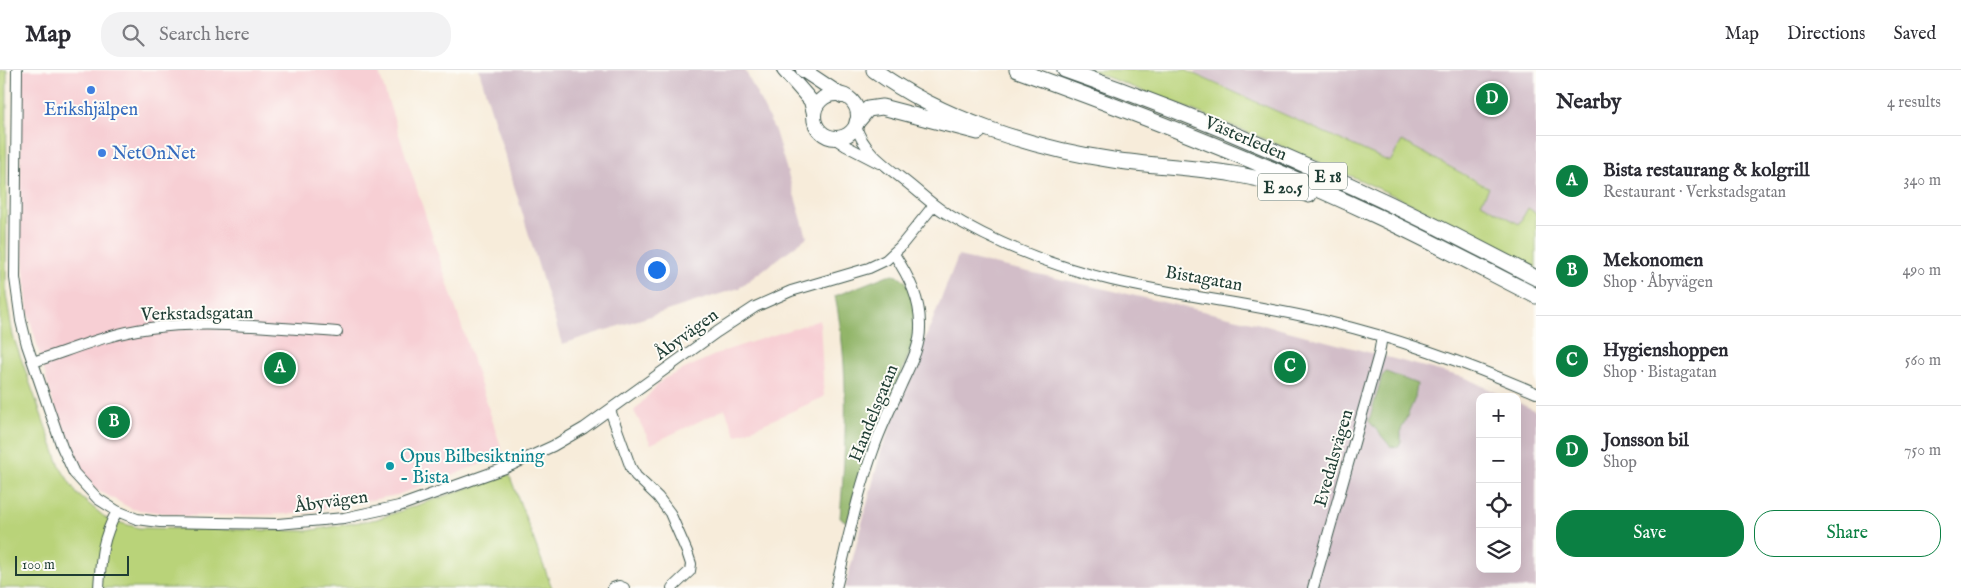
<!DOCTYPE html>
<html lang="en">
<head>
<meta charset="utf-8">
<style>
	:root { --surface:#fff; --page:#f2f2f3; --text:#2b2b33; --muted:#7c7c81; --line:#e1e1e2; --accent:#0b8043 }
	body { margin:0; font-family:"IM FELL English",serif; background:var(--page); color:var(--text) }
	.controls { position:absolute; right:15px; bottom:15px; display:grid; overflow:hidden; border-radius:10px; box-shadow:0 5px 20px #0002 }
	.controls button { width:45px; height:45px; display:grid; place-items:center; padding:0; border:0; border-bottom:1px solid var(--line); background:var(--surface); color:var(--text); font:25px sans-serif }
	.scale { position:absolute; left:15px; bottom:12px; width:114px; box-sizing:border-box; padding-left:5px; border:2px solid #1f3d34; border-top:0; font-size:14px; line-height:18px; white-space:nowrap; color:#1f3d34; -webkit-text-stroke:4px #fdfcf7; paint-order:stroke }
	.you { position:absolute; left:656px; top:199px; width:18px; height:18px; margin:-12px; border:4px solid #fff; border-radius:50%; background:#1a73e8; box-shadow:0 0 0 8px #1a73e833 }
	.badge { display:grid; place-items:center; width:32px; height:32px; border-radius:50%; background:var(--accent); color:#fff; font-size:16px; font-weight:700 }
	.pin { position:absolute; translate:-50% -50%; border:2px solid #fff; box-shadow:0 1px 5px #0006 }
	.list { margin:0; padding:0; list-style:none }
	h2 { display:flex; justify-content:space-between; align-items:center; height:65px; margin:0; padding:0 20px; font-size:21px }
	h2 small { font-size:16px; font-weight:400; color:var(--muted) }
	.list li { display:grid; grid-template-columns:32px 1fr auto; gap:15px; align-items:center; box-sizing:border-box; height:90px; padding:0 20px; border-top:1px solid var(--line) }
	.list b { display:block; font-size:19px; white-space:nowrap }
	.list p { margin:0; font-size:16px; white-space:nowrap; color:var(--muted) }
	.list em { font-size:16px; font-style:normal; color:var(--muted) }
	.actions { display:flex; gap:10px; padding:15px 20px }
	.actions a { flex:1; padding:11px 0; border:1px solid var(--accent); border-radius:20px; text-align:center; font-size:18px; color:var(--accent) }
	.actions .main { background:var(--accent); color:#fff }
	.icon { flex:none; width:28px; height:28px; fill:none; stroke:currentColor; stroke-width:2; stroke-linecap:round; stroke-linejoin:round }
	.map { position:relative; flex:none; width:1536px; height:518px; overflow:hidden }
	header { display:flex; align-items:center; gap:30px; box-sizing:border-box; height:70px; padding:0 25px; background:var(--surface); border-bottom:1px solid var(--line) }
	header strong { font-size:24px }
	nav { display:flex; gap:28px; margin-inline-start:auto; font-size:18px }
	.search { width:350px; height:45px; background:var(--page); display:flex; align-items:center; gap:12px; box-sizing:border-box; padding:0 18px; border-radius:20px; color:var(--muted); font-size:19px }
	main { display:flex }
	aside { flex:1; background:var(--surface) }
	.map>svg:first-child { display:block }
</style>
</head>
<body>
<header>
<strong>Map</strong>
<div class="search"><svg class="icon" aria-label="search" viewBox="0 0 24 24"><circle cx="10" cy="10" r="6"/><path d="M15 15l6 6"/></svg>Search here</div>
<nav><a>Map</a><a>Directions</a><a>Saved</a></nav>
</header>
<main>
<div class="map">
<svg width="1536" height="518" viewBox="0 0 1536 518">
	<rect width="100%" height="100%" fill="#fdfcf7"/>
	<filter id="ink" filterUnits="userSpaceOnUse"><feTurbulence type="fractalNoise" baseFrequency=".02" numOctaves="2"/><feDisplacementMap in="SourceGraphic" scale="10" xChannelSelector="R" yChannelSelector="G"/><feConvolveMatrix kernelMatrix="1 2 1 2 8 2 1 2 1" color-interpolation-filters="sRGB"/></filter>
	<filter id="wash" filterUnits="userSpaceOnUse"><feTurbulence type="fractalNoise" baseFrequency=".0096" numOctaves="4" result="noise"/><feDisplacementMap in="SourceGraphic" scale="20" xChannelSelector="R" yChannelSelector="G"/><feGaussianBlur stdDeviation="1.12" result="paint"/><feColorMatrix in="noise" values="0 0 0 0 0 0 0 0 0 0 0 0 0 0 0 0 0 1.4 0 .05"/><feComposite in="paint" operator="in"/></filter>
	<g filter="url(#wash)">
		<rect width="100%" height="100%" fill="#f7ecda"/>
		<!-- built -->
		<path fill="#f7cfd4" d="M 21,0 L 378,0 L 504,386 L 397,425 L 297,444 L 186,446 L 132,439 L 92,417 L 60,358 L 28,242 L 20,159 Z
			M 820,250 L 824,327 L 736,366 L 725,339 L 651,374 L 634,341 L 663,309 L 721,282 Z"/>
		<!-- industrial -->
		<path fill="#d2bdc8" d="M 479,0 L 745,0 L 775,61 L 807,167 L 739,218 L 562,274 Z
			M 1197,0 L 1536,0 L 1536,143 L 1528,139 L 1519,154 L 1481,133 L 1489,117 L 1402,71 L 1390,92 L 1195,4 Z
			M 958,186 L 1265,255 L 1466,308 L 1505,327 L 1480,327 L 1480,499 L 1517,499 L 1517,332 L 1536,341 L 1536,518 L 845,518 L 881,381 Z"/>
		<!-- green -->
		<path fill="#b9d379" stroke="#6c8856" d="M 0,0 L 7,0 L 6,224 L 13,266 L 60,397 L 77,424 L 107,449 L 139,458 L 307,461 L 377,449 L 509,404 L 552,518 L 0,518 Z
			M 1088,0 L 1185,0 L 1390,92 L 1402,71 L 1489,118 L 1481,133 L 1519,154 L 1528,138 L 1536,143 L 1536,198 C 1507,183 1478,167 1449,152 C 1332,94 1210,46 1088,0 Z"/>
		<!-- forest -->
		<path fill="#92b569" stroke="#58794e" d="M 888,205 C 893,205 898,205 903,209 C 916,220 916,255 914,270 L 847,452 L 840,448 C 846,374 850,299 835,226 Z
			M 1386,302 L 1417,314 L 1415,328 L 1401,360 L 1401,371 L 1399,376 L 1391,377 L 1369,351 L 1382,306 Z"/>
	</g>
	<g filter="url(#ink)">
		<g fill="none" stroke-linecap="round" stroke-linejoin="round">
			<defs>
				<path id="minor" d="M 17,0 L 15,208 L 21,251 L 27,275 L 62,377 L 74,403 L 98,429 L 117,441 L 137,449 L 160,452 L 278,454 L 344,448 L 399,436 L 505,398 L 553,376 L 584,358 L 717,262 L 755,237 L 791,221 L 869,198 L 886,190 L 900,177 L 934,135
					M 856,56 C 863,81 886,96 905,111 C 918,121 930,133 944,142 C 994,173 1053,196 1111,210 C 1183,227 1257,234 1329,252 C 1400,269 1469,294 1536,323
					M 834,68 L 846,76 L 879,93
					M 33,292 C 71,280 109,263 150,258 C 207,250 279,258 337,262
					M 610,340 L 631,398 L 636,406 L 658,427 L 670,443 L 687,482 L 691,494 L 690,501 L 672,518
					M 99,518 C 101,486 102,469 117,441
					M 613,518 L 619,516 L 624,518
					M 836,518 C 848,471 857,424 874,378 C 881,357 892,336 901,315 C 909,297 920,278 920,258 C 921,230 909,207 894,184
					M 1313,518 L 1379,284 L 1382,266"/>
				<path id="major" d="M 784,0 L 811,31 L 814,43
					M 803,0 L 842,26
					M814 46a22 22 0 1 1 44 0a22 22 0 1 1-44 0Z"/>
				<path id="highway" d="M 874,0 C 941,49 1031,78 1113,90 C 1153,96 1193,97 1233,104 C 1259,108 1285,116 1309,125
					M 1017,0 C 1139,44 1260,91 1377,146 C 1431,171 1483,199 1536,226
					M 1065,0 C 1227,56 1385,127 1536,208
					M 857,52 L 868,39 L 882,37 L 978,62"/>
			</defs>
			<!-- minor casing -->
			<use href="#minor" stroke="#3f574d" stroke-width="12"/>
			<!-- major casing -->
			<use href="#major" stroke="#3f574d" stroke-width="16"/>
			<!-- highway casing -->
			<use href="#highway" stroke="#3f574d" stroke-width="17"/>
			<!-- minor -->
			<use href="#minor" stroke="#fff" stroke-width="10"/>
			<!-- major -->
			<use href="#major" stroke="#fff" stroke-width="14"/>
			<!-- highway -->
			<use href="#highway" stroke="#fff" stroke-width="15"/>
		</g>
	</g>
	<!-- markers -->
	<g fill="#3f7fe0" stroke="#fdfcf7" stroke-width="2">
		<circle cx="91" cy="20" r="5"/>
		<circle cx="102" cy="83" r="5"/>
	</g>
	<circle fill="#0f9aa8" stroke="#fdfcf7" stroke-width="2" cx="390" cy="396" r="5"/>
	<g text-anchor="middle" stroke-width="4" stroke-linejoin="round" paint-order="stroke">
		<!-- shield labels -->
		<g fill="#fdfcf7" stroke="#62766e" stroke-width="1">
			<rect x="1309" y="92.5" width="38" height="27" rx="4"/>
			<rect x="1258" y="103.5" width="50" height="27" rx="4"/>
		</g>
		<g font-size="16" font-weight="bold" fill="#1f3d34">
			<text x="1328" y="112">E 18</text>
			<text x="1283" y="123">E 20.5</text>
		</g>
		<!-- shop labels -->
		<g font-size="18" fill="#366cbe" stroke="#fdfcf7">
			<text x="91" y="45">Erikshjälpen</text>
			<text x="112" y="89" text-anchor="start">NetOnNet</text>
		</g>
		<!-- street labels -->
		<g font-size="18" fill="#1f3d34" stroke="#fdfcf7">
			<text transform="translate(1246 68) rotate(23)" y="6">Västerleden</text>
			<text transform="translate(1204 208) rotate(10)" y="6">Bistagatan</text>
			<text transform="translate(197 243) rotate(-1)" y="6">Verkstadsgatan</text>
			<text transform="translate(686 264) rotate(-36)" y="6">Åbyvägen</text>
			<text transform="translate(873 343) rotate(-68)" y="6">Handelsgatan</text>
			<text transform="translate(1333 388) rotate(-74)" y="6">Evedalsvägen</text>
			<text transform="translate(331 431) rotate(-8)" y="6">Åbyvägen</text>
		</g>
		<!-- culture labels -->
		<g font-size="18" fill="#0d838f" stroke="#fdfcf7" text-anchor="start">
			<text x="400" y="392">Opus Bilbesiktning<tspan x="400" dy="21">- Bista</tspan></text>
		</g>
	</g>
</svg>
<div class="controls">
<button>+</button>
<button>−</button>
<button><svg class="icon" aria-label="locate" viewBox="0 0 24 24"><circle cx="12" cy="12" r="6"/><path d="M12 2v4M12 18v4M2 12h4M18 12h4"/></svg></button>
<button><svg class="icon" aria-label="layers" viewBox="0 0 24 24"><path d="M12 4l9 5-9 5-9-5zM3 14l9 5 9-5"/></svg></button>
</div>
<div class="scale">100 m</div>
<div class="you"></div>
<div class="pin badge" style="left:280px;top:298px">A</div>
<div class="pin badge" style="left:114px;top:352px">B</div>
<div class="pin badge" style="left:1290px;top:297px">C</div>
<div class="pin badge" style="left:1492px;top:29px">D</div>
</div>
<aside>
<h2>Nearby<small>4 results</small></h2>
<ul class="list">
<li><span class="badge">A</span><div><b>Bista restaurang &amp; kolgrill</b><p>Restaurant · Verkstadsgatan</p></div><em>340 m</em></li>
<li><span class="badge">B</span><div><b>Mekonomen</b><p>Shop · Åbyvägen</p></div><em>490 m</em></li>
<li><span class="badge">C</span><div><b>Hygienshoppen</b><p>Shop · Bistagatan</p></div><em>560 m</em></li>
<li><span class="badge">D</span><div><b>Jonsson bil</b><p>Shop</p></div><em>750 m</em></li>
</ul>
<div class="actions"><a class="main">Save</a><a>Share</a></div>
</aside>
</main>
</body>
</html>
